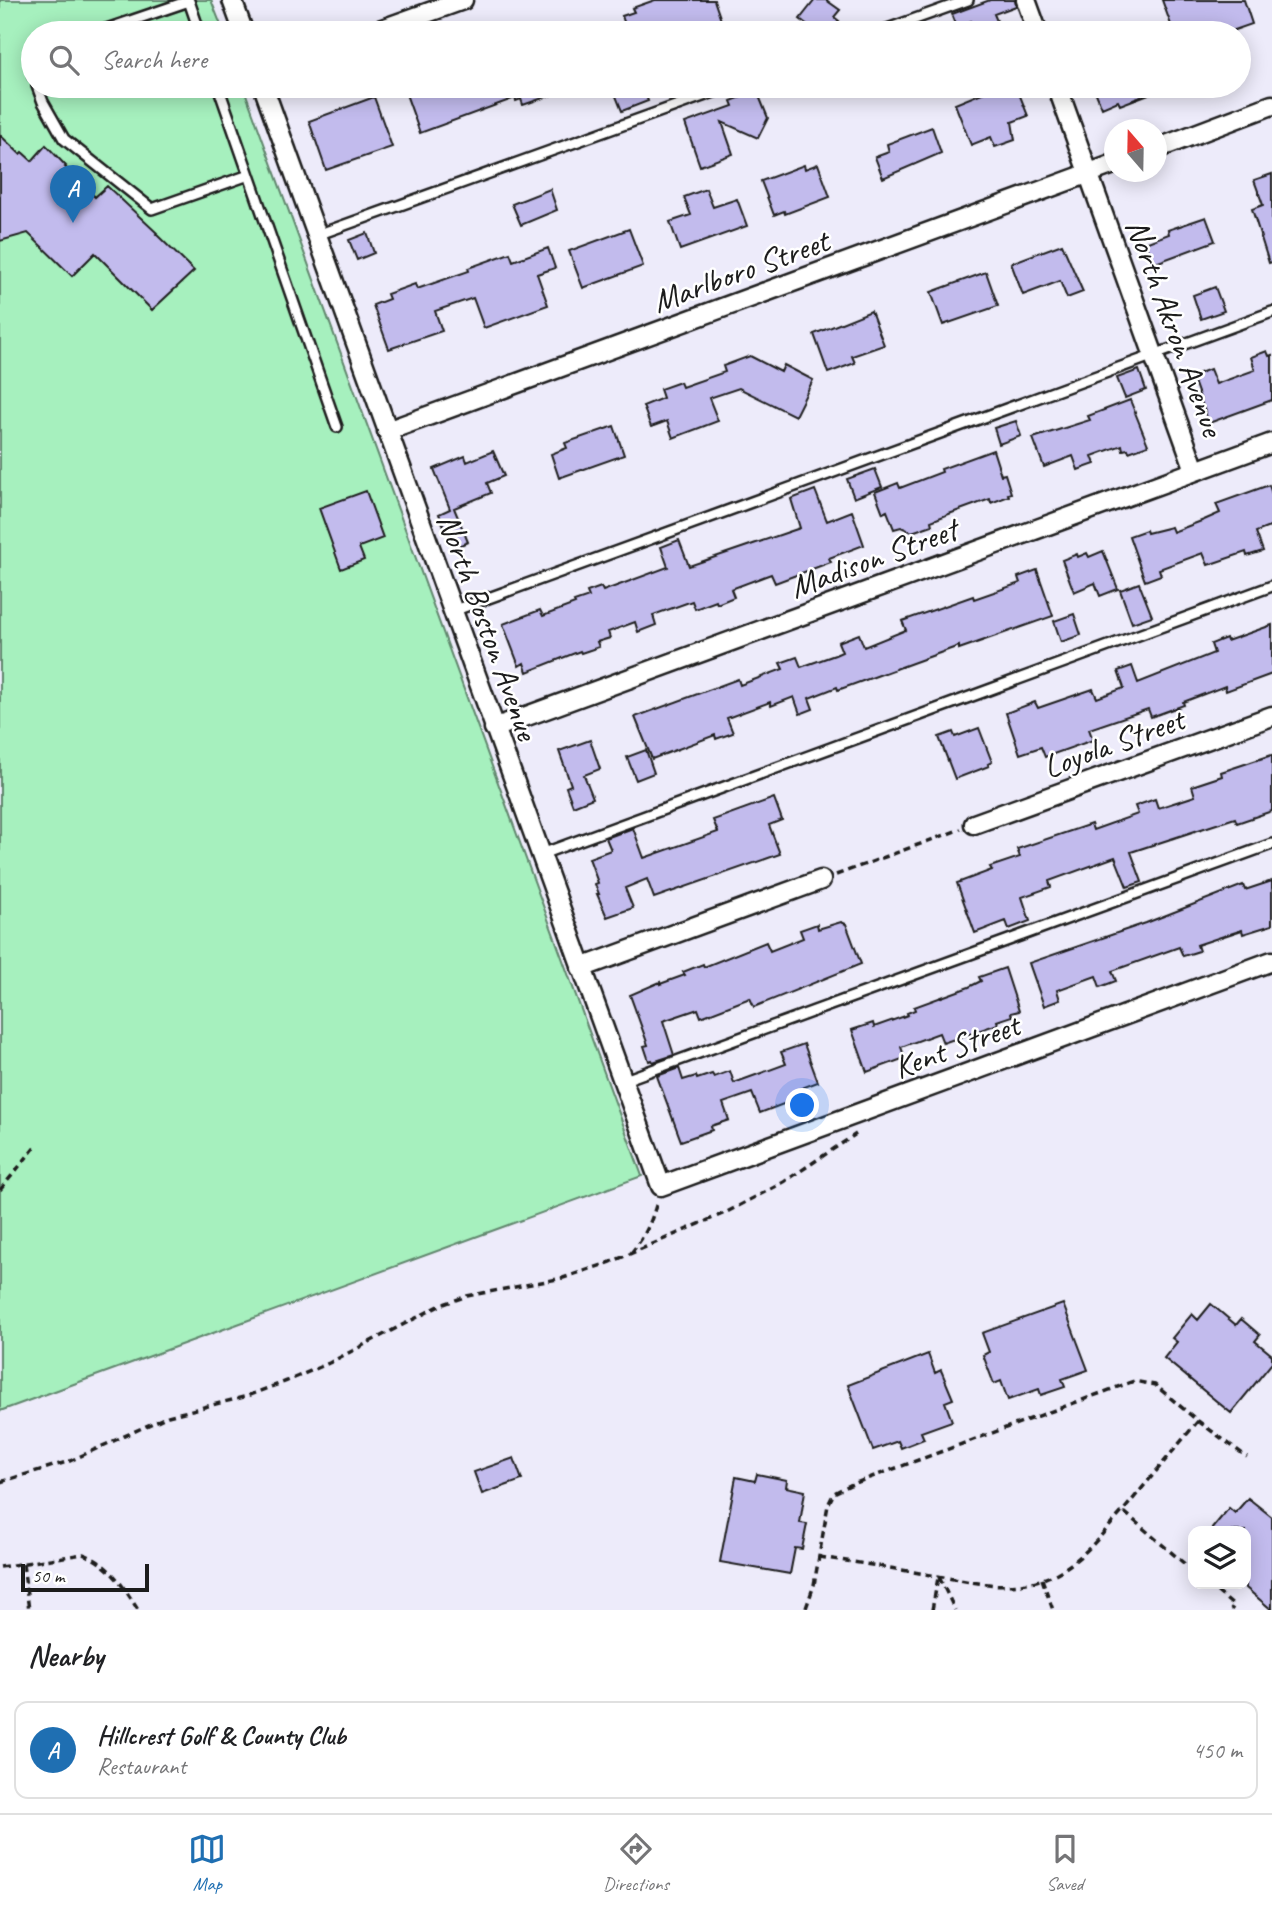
<!DOCTYPE html>
<html lang="en">
<head>
<meta charset="utf-8">
<style>
	:root { --surface:#fff; --page:#f6f6f6; --text:#202124; --muted:#757577; --line:#e0e0e0; --accent:#1f6fb2 }
	body { margin:0; font-family:Caveat,sans-serif; background:var(--page); color:var(--text) }
	.controls { position:absolute; right:21px; bottom:21px; display:grid; overflow:hidden; border-radius:14px; box-shadow:0 4px 18px #0003 }
	.controls button { width:63px; height:63px; display:grid; place-items:center; padding:0; border:0; border-bottom:2px solid var(--line); background:var(--surface); color:var(--text); font:35px sans-serif }
	.compass { position:absolute; left:1104px; top:119px; width:63px; height:63px; border-radius:50%; background:var(--surface); box-shadow:0 4px 18px #0003; rotate:340deg }
	.scale { position:absolute; left:21px; bottom:18px; width:128px; box-sizing:border-box; padding-left:7px; border:4px solid #1c1c1c; border-top:0; font-size:19px; line-height:24px; white-space:nowrap; color:#1c1c1c; -webkit-text-stroke:5px #fff; paint-order:stroke }
	.you { position:absolute; left:803px; top:1106px; width:24px; height:24px; margin:-18px; border:5px solid #fff; border-radius:50%; background:#1a73e8; box-shadow:0 0 0 10px #1a73e833 }
	.badge { display:grid; place-items:center; width:46px; height:46px; border-radius:50%; background:var(--accent); color:#fff; font-size:23px; font-weight:700 }
	.pin { position:absolute; translate:-50% -58px; filter:drop-shadow(0 2px 4px #0008) }
	.pin::after { content:''; position:absolute; top:37px; width:24px; height:21px; background:inherit; clip-path:polygon(0 0,100% 0,50% 100%) }
	.list { margin:0; padding:0; list-style:none }
	h2 { display:flex; justify-content:space-between; align-items:center; height:91px; margin:0; padding:0 28px; font-size:30px }
	h2 small { font-size:23px; font-weight:400; color:var(--muted) }
	.list li { display:grid; grid-template-columns:46px 1fr auto; gap:21px; align-items:center; box-sizing:border-box; height:98px; margin:0 14px 14px; padding:0 14px; border:2px solid var(--line); border-radius:14px }
	.list b { display:block; font-size:26px; white-space:nowrap }
	.list p { margin:0; font-size:23px; white-space:nowrap; color:var(--muted) }
	.list em { font-size:23px; font-style:normal; color:var(--muted) }
	.icon { flex:none; width:38px; height:38px; fill:none; stroke:currentColor; stroke-width:2; stroke-linecap:round; stroke-linejoin:round }
	.map { position:relative; flex:none; width:1272px; height:1610px; overflow:hidden }
	.search { position:absolute; background:var(--surface); box-shadow:0 4px 18px #0003; left:21px; right:21px; top:21px; height:77px; display:flex; align-items:center; gap:18px; box-sizing:border-box; padding:0 24px; border-radius:38px; color:var(--muted); font-size:26px }
	.sheet { height:203px; background:var(--surface) }
	nav { display:flex; justify-content:space-around; align-items:center; box-sizing:border-box; height:98px; border-top:2px solid var(--line); background:var(--surface); font-size:19px; color:var(--muted) }
	nav a { display:grid; justify-items:center; gap:4px }
	nav .on { color:var(--accent) }
	.map>svg:first-child { display:block }
</style>
</head>
<body>
<div class="map">
<svg width="1272" height="1610" viewBox="0 0 1272 1610">
	<rect width="100%" height="100%" fill="#edebfa"/>
	<filter id="ink" filterUnits="userSpaceOnUse"><feTurbulence type="fractalNoise" baseFrequency=".0143" numOctaves="2"/><feDisplacementMap in="SourceGraphic" scale="14" xChannelSelector="R" yChannelSelector="G"/><feConvolveMatrix kernelMatrix="1 2 1 2 8 2 1 2 1" color-interpolation-filters="sRGB"/></filter>
	<g filter="url(#ink)">
		<!-- green -->
		<path fill="#a6f0be" stroke="#61866d" stroke-width="2" d="M 0,0 L 211,0 L 224,33 L 33,33 L 33,86 L 243,86 L 642,1176 L 0,1411 Z"/>
		<!-- building -->
		<path fill="#c2bbed" stroke="#1c1c1c" stroke-width="2" d="M 655,0 L 714,0 L 723,26 L 703,33 L 628,33 L 622,16 L 634,12 L 632,8 Z
			M 815,0 L 826,0 L 840,10 L 834,17 L 839,21 L 829,33 L 818,33 L 800,19 Z
			M 990,0 L 1015,0 L 1016,6 L 994,14 L 1002,33 L 975,33 L 971,21 L 957,27 L 952,14 Z
			M 1162,0 L 1244,0 L 1252,24 L 1226,33 L 1174,33 Z
			M 428,86 L 461,86 L 465,96 L 491,86 L 572,86 L 572,88 L 523,105 L 521,99 L 516,101 L 515,98 L 420,133 L 406,94 Z
			M 612,86 L 642,86 L 648,101 L 622,111 Z
			M 991,86 L 1016,86 L 1028,116 L 1012,122 L 1015,140 L 995,147 L 991,137 L 971,145 L 955,104 L 992,89 Z
			M 1093,86 L 1167,86 L 1167,87 L 1120,105 L 1118,101 L 1102,108 Z
			M 757,91 L 768,118 L 758,138 L 722,122 L 733,154 L 700,166 L 685,123 L 733,106 L 731,101 Z
			M 374,97 L 392,147 L 326,170 L 309,121 Z
			M 932,127 L 941,153 L 883,178 L 875,157 L 889,152 L 887,144 Z
			M 0,135 L 20,154 L 22,152 L 32,161 L 46,145 L 66,166 L 65,167 L 95,197 L 107,186 L 157,233 L 156,234 L 194,271 L 152,310 L 95,253 L 72,276 L 28,233 L 0,241 Z
			M 818,164 L 830,197 L 785,214 L 784,211 L 774,215 L 761,181 L 804,165 L 805,169 Z
			M 1272,174 L 1272,262 L 1269,263 L 1252,209 L 1263,205 L 1254,180 Z
			M 550,189 L 557,210 L 521,225 L 512,204 Z
			M 706,189 L 713,207 L 737,199 L 747,226 L 680,250 L 670,222 L 691,215 L 684,197 Z
			M 1206,217 L 1215,241 L 1153,264 L 1145,243 L 1169,234 L 1168,230 Z
			M 629,229 L 643,266 L 583,288 L 569,251 Z
			M 367,233 L 374,253 L 357,260 L 349,240 Z
			M 1062,244 L 1083,292 L 1067,298 L 1060,281 L 1023,295 L 1011,263 Z
			M 548,248 L 555,268 L 537,274 L 548,305 L 484,328 L 473,298 L 435,311 L 442,331 L 389,349 L 373,305 L 389,299 L 387,294 L 415,284 L 417,289 L 469,271 L 468,268 L 510,253 L 513,261 Z
			M 986,272 L 998,306 L 943,325 L 931,292 Z
			M 1215,287 L 1224,311 L 1201,319 L 1193,295 Z
			M 871,311 L 884,345 L 852,356 L 855,363 L 828,373 L 814,334 Z
			M 1267,351 L 1269,356 L 1272,355 L 1272,400 L 1209,423 L 1192,376 L 1210,369 L 1216,384 L 1255,370 L 1251,357 Z
			M 750,356 L 781,372 L 784,365 L 813,380 L 795,416 L 739,388 L 709,398 L 718,421 L 673,438 L 667,421 L 651,427 L 643,406 L 663,398 L 660,389 L 680,382 L 682,387 L 725,372 L 723,366 Z
			M 1139,370 L 1146,390 L 1125,398 L 1117,378 Z
			M 1130,400 L 1148,445 L 1129,452 L 1128,449 L 1123,450 L 1122,445 L 1092,456 L 1095,464 L 1078,470 L 1073,456 L 1044,467 L 1033,438 L 1090,420 L 1088,416 Z
			M 1016,421 L 1021,436 L 999,444 L 994,428 Z
			M 614,426 L 624,455 L 559,478 L 551,454 L 567,448 L 565,443 Z
			M 993,450 L 1001,475 L 1005,474 L 1011,493 L 1008,494 L 1009,496 L 991,503 L 990,499 L 949,514 L 931,521 L 932,525 L 912,532 L 901,527 L 894,529 L 887,511 L 883,513 L 875,492 L 898,483 L 900,488 L 942,472 L 941,469 Z
			M 493,451 L 504,476 L 487,483 L 491,493 L 454,508 L 468,542 L 453,548 L 439,514 L 450,509 L 434,469 L 465,456 L 467,462 Z
			M 875,469 L 882,487 L 854,498 L 847,479 Z
			M 1269,485 L 1272,494 L 1272,526 L 1256,532 L 1263,551 L 1247,556 L 1246,552 L 1208,565 L 1203,553 L 1159,569 L 1161,575 L 1145,581 L 1129,536 L 1146,530 L 1147,533 L 1171,527 L 1173,532 L 1204,520 L 1220,513 L 1216,504 Z
			M 815,490 L 827,521 L 852,511 L 864,545 L 829,558 L 831,562 L 775,583 L 771,574 L 731,589 L 734,597 L 717,604 L 716,601 L 695,609 L 692,601 L 653,615 L 656,625 L 638,632 L 635,622 L 608,632 L 610,638 L 597,642 L 599,647 L 581,653 L 580,651 L 527,672 L 524,663 L 519,666 L 503,624 L 540,610 L 543,616 L 575,604 L 574,602 L 589,597 L 587,592 L 601,587 L 603,591 L 668,567 L 661,547 L 679,540 L 689,566 L 800,528 L 791,499 Z
			M 366,491 L 383,538 L 359,547 L 364,560 L 341,569 L 319,508 Z
			M 1103,551 L 1118,589 L 1100,596 L 1095,583 L 1074,592 L 1062,560 L 1077,554 L 1078,557 L 1087,553 L 1089,557 Z
			M 1037,570 L 1053,616 L 959,649 L 959,646 L 838,690 L 837,687 L 809,698 L 813,709 L 800,714 L 794,697 L 771,706 L 770,702 L 727,718 L 733,733 L 716,739 L 715,735 L 652,759 L 635,717 L 738,679 L 740,685 L 783,669 L 780,663 L 797,657 L 801,667 L 835,655 L 842,652 L 838,642 L 859,634 L 864,647 L 906,630 L 902,621 L 973,596 L 974,599 L 1020,583 L 1018,577 Z
			M 1139,583 L 1152,616 L 1132,623 L 1120,590 Z
			M 1074,614 L 1081,635 L 1061,642 L 1054,621 Z
			M 1272,625 L 1272,674 L 1226,691 L 1225,686 L 1183,702 L 1184,705 L 1151,717 L 1148,709 L 1089,729 L 1093,740 L 1045,757 L 1041,747 L 1020,754 L 1006,713 L 1035,702 L 1038,708 L 1093,689 L 1097,698 L 1124,688 L 1118,671 L 1132,666 L 1138,683 L 1214,653 L 1211,644 L 1226,638 L 1227,641 Z
			M 979,728 L 992,762 L 988,764 L 989,766 L 955,779 L 939,737 L 953,732 L 955,737 Z
			M 590,740 L 600,769 L 584,775 L 593,798 L 573,806 L 566,787 L 571,785 L 559,751 Z
			M 646,750 L 654,773 L 636,780 L 627,757 Z
			M 1272,755 L 1272,811 L 1237,823 L 1235,818 L 1131,852 L 1142,882 L 1127,887 L 1115,857 L 1049,881 L 1051,887 L 1022,897 L 1030,921 L 1009,929 L 1006,921 L 975,933 L 957,883 L 992,870 L 990,867 L 1020,857 L 1017,849 L 1091,824 L 1093,830 L 1138,814 L 1135,806 L 1155,799 L 1158,808 L 1195,796 L 1192,786 L 1222,776 L 1221,772 Z
			M 774,798 L 782,820 L 769,825 L 780,854 L 654,898 L 647,879 L 625,888 L 633,908 L 607,917 L 597,894 L 599,894 L 595,884 L 598,883 L 589,858 L 611,850 L 606,838 L 633,828 L 644,858 L 718,832 L 713,820 Z
			M 1272,881 L 1272,925 L 1243,934 L 1242,930 L 1197,945 L 1199,951 L 1183,956 L 1179,947 L 1112,971 L 1116,981 L 1100,987 L 1096,976 L 1057,990 L 1060,1000 L 1044,1006 L 1029,963 L 1146,923 L 1243,885 L 1245,890 Z
			M 841,922 L 846,924 L 861,964 L 754,1007 L 750,998 L 701,1017 L 698,1009 L 663,1021 L 674,1055 L 653,1062 L 652,1060 L 649,1061 L 644,1046 L 648,1045 L 630,995 L 660,982 L 660,984 L 685,975 L 683,972 L 703,964 L 704,967 L 766,942 L 770,951 L 803,938 L 800,930 L 817,924 L 818,929 Z
			M 1005,968 L 1019,1011 L 1011,1013 L 1012,1016 L 997,1021 L 998,1024 L 943,1043 L 939,1033 L 901,1047 L 905,1058 L 867,1072 L 852,1030 L 873,1023 L 874,1027 L 908,1015 L 907,1013 L 915,1010 L 914,1007 L 969,987 L 981,981 L 979,977 Z
			M 804,1044 L 818,1082 L 799,1089 L 802,1097 L 760,1113 L 752,1093 L 723,1103 L 729,1120 L 711,1126 L 712,1130 L 681,1141 L 657,1076 L 679,1068 L 683,1080 L 696,1076 L 697,1079 L 712,1074 L 714,1077 L 730,1071 L 734,1083 L 786,1064 L 781,1052 Z
			M 1063,1304 L 1088,1370 L 1062,1379 L 1065,1387 L 1041,1395 L 1039,1389 L 1008,1400 L 1001,1381 L 994,1384 L 983,1355 L 989,1352 L 982,1333 Z
			M 1211,1304 L 1236,1325 L 1241,1319 L 1260,1335 L 1255,1341 L 1272,1355 L 1272,1363 L 1231,1413 L 1164,1358 L 1177,1342 L 1172,1338 L 1192,1314 L 1198,1320 Z
			M 928,1354 L 935,1373 L 941,1370 L 953,1399 L 945,1402 L 952,1421 L 921,1432 L 924,1439 L 901,1448 L 898,1441 L 873,1450 L 848,1385 Z
			M 514,1458 L 522,1480 L 482,1494 L 474,1472 Z
			M 757,1474 L 787,1480 L 786,1487 L 805,1491 L 800,1523 L 807,1524 L 802,1549 L 795,1548 L 790,1574 L 720,1562 L 736,1477 L 755,1481 Z
			M 1248,1498 L 1272,1517 L 1272,1610 L 1246,1588 L 1246,1531 L 1210,1531 L 1229,1508 L 1235,1513 Z"/>
		<g fill="none" stroke-linecap="round" stroke-linejoin="round">
			<defs>
				<path id="lane" d="M 95,33 L 189,1 L 200,33
					M 876,33 L 968,0
					M 33,74 L 33,76
					M 37,86 L 43,102 L 64,139 L 152,209 L 249,175 L 218,86
					M 249,175 L 337,427
					M 317,235 L 731,86
					M 453,611 L 1272,312
					M 539,855 L 1272,586
					M 622,1081 L 1272,844"/>
				<path id="street" d="M 232,0 L 244,33
					M 1026,0 L 1038,33
					M 371,33 L 463,0
					M 263,86 L 661,1186 L 1272,961
					M 1057,86 L 1195,470
					M 1156,149 L 1272,105
					M 387,431 L 1114,164
					M 494,728 L 1272,443
					M 974,824 L 1272,716
					M 581,968 L 821,880"/>
			</defs>
			<!-- lane casing -->
			<use href="#lane" stroke="#1c1c1c" stroke-width="14"/>
			<!-- street casing -->
			<use href="#street" stroke="#1c1c1c" stroke-width="23"/>
			<!-- path -->
			<path stroke="#1c1c1c" stroke-width="3.5" stroke-dasharray="7 5" stroke-linecap="butt" d="M 836,875 L 961,829
				M 0,1190 L 36,1146
				M 631,1253 C 645,1236 651,1223 657,1202
				M 1198,1421 L 1247,1457
				M 0,1482 L 70,1461 L 168,1416 L 244,1397 L 287,1381 L 329,1363 L 441,1305 L 467,1296 L 563,1278 L 611,1262 L 727,1212 L 784,1182 L 856,1134
				M 819,1557 C 855,1562 890,1568 925,1574 C 970,1581 1014,1595 1057,1573 C 1084,1558 1102,1534 1123,1511
				M 23,1564 L 29,1610
				M 0,1567 L 83,1554 C 109,1563 124,1587 138,1610
				M 939,1577 L 955,1610
				M 1042,1579 L 1053,1610
				M 1208,1584 L 1234,1606 L 1231,1610
				M 806,1608 L 814,1585 L 828,1505 L 834,1493 L 850,1485 L 1134,1381 L 1155,1385 L 1198,1421 L 1123,1511 L 1193,1571
				M 932,1610 L 938,1578"/>
			<!-- lane -->
			<use href="#lane" stroke="#fff" stroke-width="9"/>
			<!-- street -->
			<use href="#street" stroke="#fff" stroke-width="18"/>
		</g>
	</g>
	<g text-anchor="middle" stroke-width="5" stroke-linejoin="round" paint-order="stroke">
		<!-- street labels -->
		<g font-size="33" fill="#1c1c1c" stroke="#fff">
			<text transform="translate(740 270) rotate(-20)" y="12">Marlboro Street</text>
			<text transform="translate(1176 327) rotate(70)" y="12">North Akron Avenue</text>
			<text transform="translate(873 557) rotate(-20)" y="12">Madison Street</text>
			<text transform="translate(489 626) rotate(70)" y="12">North Boston Avenue</text>
			<text transform="translate(1113 742) rotate(-20)" y="12">Loyola Street</text>
			<text transform="translate(956 1045) rotate(-20)" y="12">Kent Street</text>
		</g>
	</g>
</svg>
<div class="controls">
<button><svg class="icon" aria-label="layers" viewBox="0 0 24 24"><path d="M12 4l9 5-9 5-9-5zM3 14l9 5 9-5"/></svg></button>
</div>
<svg class="compass" viewBox="-18 -18 36 36"><path d="M0-13l5 13h-10z" fill="#e53935"/><path d="M0 13l5-13h-10z" fill="#757577"/></svg>
<div class="scale">50 m</div>
<div class="you"></div>
<div class="pin badge" style="left:73px;top:223px">A</div>
<div class="search"><svg class="icon" aria-label="search" viewBox="0 0 24 24"><circle cx="10" cy="10" r="6"/><path d="M15 15l6 6"/></svg>Search here</div>
</div>
<section class="sheet">
<h2>Nearby<small></small></h2>
<ul class="list">
<li><span class="badge">A</span><div><b>Hillcrest Golf &amp; County Club</b><p>Restaurant</p></div><em>450 m</em></li>
</ul>
</section>
<nav>
<a class="on"><svg class="icon" aria-label="map" viewBox="0 0 24 24"><path d="M3 6l6-2 6 2 6-2v14l-6 2-6-2-6 2zM9 4v14M15 6v14"/></svg>Map</a>
<a><svg class="icon" aria-label="directions" viewBox="0 0 24 24"><path d="M12 3l9 9-9 9-9-9zM9 14v-3h6M13 9l2 2-2 2"/></svg>Directions</a>
<a><svg class="icon" aria-label="saved" viewBox="0 0 24 24"><path d="M7 4h10v16l-5-4-5 4z"/></svg>Saved</a>
</nav>
</body>
</html>
